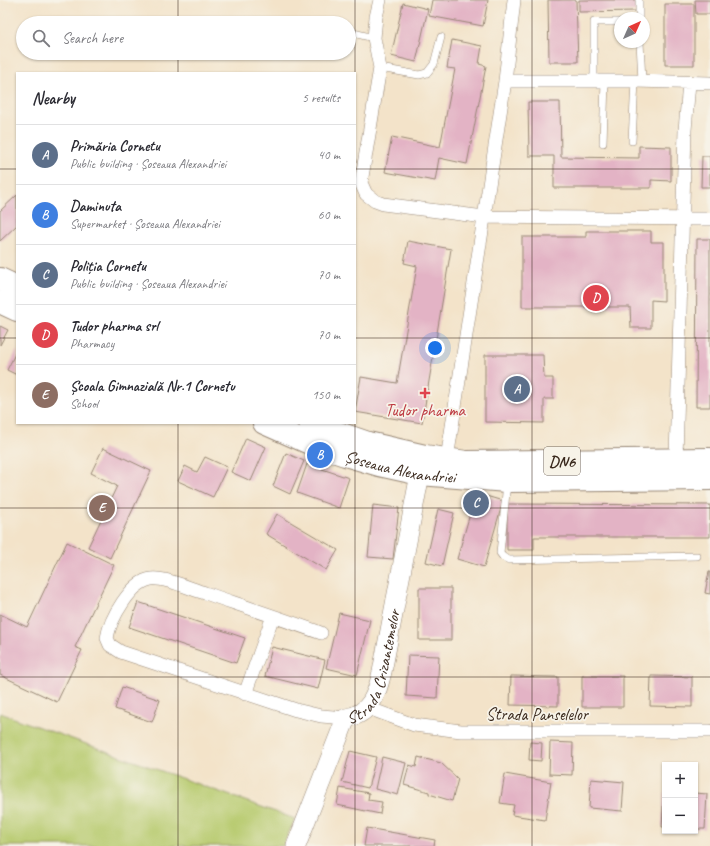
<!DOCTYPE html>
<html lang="en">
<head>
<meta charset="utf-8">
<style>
	:root { --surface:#fff; --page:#f2f2f3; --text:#2b2b33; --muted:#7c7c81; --line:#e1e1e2; --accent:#d93025 }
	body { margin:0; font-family:Caveat,sans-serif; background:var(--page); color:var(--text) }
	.controls { position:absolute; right:12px; bottom:12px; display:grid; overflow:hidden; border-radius:0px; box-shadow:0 1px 3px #0004 }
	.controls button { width:36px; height:36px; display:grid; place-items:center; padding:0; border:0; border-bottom:1px solid var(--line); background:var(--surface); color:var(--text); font:20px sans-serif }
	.compass { position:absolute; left:614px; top:12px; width:36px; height:36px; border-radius:50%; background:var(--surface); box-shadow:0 1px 3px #0004; rotate:45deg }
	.you { position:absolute; left:435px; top:348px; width:14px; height:14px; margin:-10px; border:3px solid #fff; border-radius:50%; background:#1a73e8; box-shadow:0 0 0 6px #1a73e833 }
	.badge { display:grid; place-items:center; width:26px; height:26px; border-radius:50%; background:var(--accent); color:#fff; font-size:13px; font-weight:700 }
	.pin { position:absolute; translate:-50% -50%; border:2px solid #fff; box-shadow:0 1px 4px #0006 }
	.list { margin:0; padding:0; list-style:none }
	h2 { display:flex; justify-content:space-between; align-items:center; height:52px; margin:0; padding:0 16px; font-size:17px }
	h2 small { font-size:13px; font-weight:400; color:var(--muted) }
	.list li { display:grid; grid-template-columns:26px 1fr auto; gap:12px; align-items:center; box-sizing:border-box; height:60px; padding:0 16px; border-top:1px solid var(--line) }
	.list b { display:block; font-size:15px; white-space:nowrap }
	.list p { margin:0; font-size:13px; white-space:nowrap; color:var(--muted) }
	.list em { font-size:13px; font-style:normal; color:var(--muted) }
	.icon { flex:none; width:22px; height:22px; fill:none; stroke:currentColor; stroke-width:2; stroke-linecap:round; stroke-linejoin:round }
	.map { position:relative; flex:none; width:710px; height:846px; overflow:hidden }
	.search { position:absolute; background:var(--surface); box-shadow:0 1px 3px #0004; left:16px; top:16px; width:340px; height:44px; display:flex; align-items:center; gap:10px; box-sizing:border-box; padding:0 14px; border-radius:22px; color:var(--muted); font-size:15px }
	.panel { position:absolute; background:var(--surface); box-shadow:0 1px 3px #0004; left:16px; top:72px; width:340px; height:352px; border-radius:0px }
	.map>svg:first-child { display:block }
</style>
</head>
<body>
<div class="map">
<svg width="710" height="846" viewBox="0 0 710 846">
	<rect width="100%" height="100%" fill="#f7f3e8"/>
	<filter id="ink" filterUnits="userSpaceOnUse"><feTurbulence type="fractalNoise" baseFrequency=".025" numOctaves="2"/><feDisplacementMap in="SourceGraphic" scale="8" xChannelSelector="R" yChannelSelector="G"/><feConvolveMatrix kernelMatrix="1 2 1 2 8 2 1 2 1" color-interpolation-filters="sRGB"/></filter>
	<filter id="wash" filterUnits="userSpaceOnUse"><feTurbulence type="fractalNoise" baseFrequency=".012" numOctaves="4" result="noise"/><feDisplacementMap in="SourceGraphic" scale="16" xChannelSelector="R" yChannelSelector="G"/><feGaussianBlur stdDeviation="0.9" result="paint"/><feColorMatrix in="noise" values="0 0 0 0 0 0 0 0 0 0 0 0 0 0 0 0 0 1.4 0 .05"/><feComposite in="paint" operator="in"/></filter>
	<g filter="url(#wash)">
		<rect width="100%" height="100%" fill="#f3e3c9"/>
		<!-- green -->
		<path fill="#b8cb6f" stroke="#7a7a46" d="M 0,713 L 295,819 L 283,846 L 0,846 Z"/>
		<g id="blocks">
			<!-- building -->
			<path fill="#e3b3c5" d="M 432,0 L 488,0 L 483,26 L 429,16 Z
				M 548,0 L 576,0 L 578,62 L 549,62 Z
				M 579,0 L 636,0 L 636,11 L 579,12 Z
				M 695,0 L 710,0 L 710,14 L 696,14 Z
				M 403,3 L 428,9 L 416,62 L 391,56 Z
				M 665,4 L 694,4 L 694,65 L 665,65 Z
				M 452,40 L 482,46 L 479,64 L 486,66 L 467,164 L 439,158 L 435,181 L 385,172 L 392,137 L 440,147 L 455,69 L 447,68 Z
				M 528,102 L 560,102 L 561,157 L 639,158 L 639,146 L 671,147 L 671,181 L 651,180 L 651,188 L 554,188 L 554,156 L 529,156 Z
				M 702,156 L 710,156 L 710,187 L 701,187 Z
				M 17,195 L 17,225 L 0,241 L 0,211 Z
				M 586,231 L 651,231 L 651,242 L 664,242 L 664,301 L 651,300 L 651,328 L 631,328 L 630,307 L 522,307 L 522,237 L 586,237 Z
				M 697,239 L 710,239 L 710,407 L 696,407 Z
				M 408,241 L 451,249 L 422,423 L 355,412 L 361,377 L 397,383 L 417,266 L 404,263 Z
				M 0,326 L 8,330 L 0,345 Z
				M 17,350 L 17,375 L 7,370 Z
				M 485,355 L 543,355 L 544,378 L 553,378 L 553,399 L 544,399 L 544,423 L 485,422 Z
				M 246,438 L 266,447 L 251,481 L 231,472 Z
				M 103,448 L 151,471 L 110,558 L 88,547 L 117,486 L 91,473 Z
				M 286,453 L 304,461 L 290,494 L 273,486 Z
				M 205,457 L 227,467 L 213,497 L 178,481 L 185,466 L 197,472 Z
				M 307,464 L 349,478 L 339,508 L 297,493 Z
				M 476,493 L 503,501 L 484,567 L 457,559 Z
				M 507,504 L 710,505 L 710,537 L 534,537 L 534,550 L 507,550 Z
				M 373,505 L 399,508 L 393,559 L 368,557 Z
				M 438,509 L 454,513 L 442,566 L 426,562 Z
				M 277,514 L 338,550 L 326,570 L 266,534 Z
				M 67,542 L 114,565 L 75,647 L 82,650 L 57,702 L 0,675 L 0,614 L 27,627 Z
				M 709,572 L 710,572 L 710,594 L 705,593 Z
				M 419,588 L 451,588 L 451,640 L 419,640 Z
				M 138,602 L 245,638 L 236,663 L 129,627 Z
				M 339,613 L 370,620 L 357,675 L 326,668 Z
				M 272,647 L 325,660 L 318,689 L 265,676 Z
				M 408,655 L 439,656 L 437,698 L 406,696 Z
				M 511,676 L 558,677 L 558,706 L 510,705 Z
				M 582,676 L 623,676 L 623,707 L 582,707 Z
				M 651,676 L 692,677 L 692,707 L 650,706 Z
				M 122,687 L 160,700 L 152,722 L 115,709 Z
				M 530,742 L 542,743 L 541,761 L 529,760 Z
				M 550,742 L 573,743 L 572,775 L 549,774 Z
				M 350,751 L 376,757 L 368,788 L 342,782 Z
				M 382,757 L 406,763 L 398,795 L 375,789 Z
				M 418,757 L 441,763 L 458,779 L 452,801 L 429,794 L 429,792 L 404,785 L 409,765 L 416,767 Z
				M 505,774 L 551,782 L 545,820 L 512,815 L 514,805 L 500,803 Z
				M 591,779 L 624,782 L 622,811 L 589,808 Z
				M 340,788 L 369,793 L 368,800 L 382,802 L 380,814 L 337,805 Z
				M 664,793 L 665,793 L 665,827 L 662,827 Z
				M 695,793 L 707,794 L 705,829 L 695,829 Z
				M 367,828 L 435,840 L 434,846 L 364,846 Z"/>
		</g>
	</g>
	<g filter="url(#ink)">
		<use href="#blocks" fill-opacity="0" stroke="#978674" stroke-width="1"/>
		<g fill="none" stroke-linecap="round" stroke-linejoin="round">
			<defs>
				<path id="lane" d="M 639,18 L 639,0
					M 349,32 L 374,38
					M 640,42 L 642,81
					M 380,68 L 419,75 L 427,73 L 434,64 L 441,37
					M 594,81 L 594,22 L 620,22
					M 632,141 L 635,81
					M 603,143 L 605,81
					M 507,483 L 500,553 L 503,557 L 509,560 L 697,556"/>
				<path id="street" d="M 380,0 L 376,17 L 374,38 L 380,68 L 361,183 L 366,194 L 375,201 L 383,204 L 484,217 L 710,219
					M 505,81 L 635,81 L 710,83
					M 447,459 L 505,81 L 514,0
					M 676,459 L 685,130 L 689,83
					M 321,633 C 282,619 243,606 205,593 C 191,589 165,577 151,579 C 131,582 110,619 107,638 L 110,645 L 121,652 L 296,710 L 321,716 L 346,718
					M 245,694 L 273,616
					M 368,708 L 414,725 L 461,731 L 710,731"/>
				<g id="secondary">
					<path id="s1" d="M 296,846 L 346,718 C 371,714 377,694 382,672 L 420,474"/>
				</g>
				<g id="highway">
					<path d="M 0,279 L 17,287"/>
					<path d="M 0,302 L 17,310"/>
					<path id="s2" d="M 264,423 L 307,442 L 345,455 L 379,465 L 420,474 L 507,481 L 710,479"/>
					<path d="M 310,423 L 368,443 L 425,456 L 466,462 L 710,459"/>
				</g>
			</defs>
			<!-- lane casing -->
			<use href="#lane" stroke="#978674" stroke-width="8"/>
			<!-- street casing -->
			<use href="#street" stroke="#978674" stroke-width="14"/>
			<!-- secondary casing -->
			<use href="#secondary" stroke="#978674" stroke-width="20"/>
			<!-- highway casing -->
			<use href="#highway" stroke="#978674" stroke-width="24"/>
			<!-- lane -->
			<use href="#lane" stroke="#fff" stroke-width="7"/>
			<!-- street -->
			<use href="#street" stroke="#fff" stroke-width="13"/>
			<!-- secondary -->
			<use href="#secondary" stroke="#fff" stroke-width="19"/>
			<!-- highway -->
			<use href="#highway" stroke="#fff" stroke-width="22"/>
		</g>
	</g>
	<!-- grid -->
	<path fill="none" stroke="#3b2a1e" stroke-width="1" stroke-opacity="0.55" d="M 178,0 L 178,23M 355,0 L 355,73M 532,0 L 532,846M 178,53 L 178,73M 355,73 L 355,423M 0,169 L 17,169M 355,169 L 710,169M 0,338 L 17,338M 355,338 L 710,338M 178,423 L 178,846M 355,423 L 355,846M 0,508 L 710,508M 0,677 L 710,677"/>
	<!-- markers -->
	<path fill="#e0444e" stroke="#f7f3e8" stroke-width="1.5" d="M423 387h4v4h4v4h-4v4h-4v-4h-4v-4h4z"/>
	<g text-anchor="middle" stroke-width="3.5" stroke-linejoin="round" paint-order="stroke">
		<!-- shield labels -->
		<rect fill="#f7f3e8" stroke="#73665b" stroke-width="1" x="544" y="447" width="36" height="28" rx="3"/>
		<g font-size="16" font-weight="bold" fill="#3b2a1e">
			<text x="562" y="467">DN6</text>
		</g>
		<!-- health labels -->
		<g font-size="17" fill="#be3a42" stroke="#f7f3e8">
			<text x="425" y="416">Tudor pharma</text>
		</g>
		<!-- street labels -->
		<g font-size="17" fill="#3b2a1e" stroke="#f7f3e8">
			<text dy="6" stroke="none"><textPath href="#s2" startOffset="144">Șoseaua Alexandriei</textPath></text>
			<text dy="6" stroke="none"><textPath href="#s1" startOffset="201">Strada Crizantemelor</textPath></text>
			<text x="537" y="720">Strada Panselelor</text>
		</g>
	</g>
</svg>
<div class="controls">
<button>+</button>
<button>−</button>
</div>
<svg class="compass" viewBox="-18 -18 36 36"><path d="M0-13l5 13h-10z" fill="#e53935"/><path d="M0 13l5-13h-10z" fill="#7c7c81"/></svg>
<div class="you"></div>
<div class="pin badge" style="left:517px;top:389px;background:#5c6f8a">A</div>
<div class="pin badge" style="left:320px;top:455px;background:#3f7fe0">B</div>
<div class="pin badge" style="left:476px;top:503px;background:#5c6f8a">C</div>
<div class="pin badge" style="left:596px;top:298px;background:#e0444e">D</div>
<div class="pin badge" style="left:102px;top:508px;background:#8d6e63">E</div>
<div class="search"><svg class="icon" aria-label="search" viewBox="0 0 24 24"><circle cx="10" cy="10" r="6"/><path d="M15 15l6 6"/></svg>Search here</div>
<section class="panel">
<h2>Nearby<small>5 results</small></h2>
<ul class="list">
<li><span class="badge" style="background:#5c6f8a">A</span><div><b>Primăria Cornetu</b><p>Public building · Șoseaua Alexandriei</p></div><em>40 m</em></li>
<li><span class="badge" style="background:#3f7fe0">B</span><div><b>Daminuta</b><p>Supermarket · Șoseaua Alexandriei</p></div><em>60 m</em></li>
<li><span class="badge" style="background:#5c6f8a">C</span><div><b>Poliția Cornetu</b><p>Public building · Șoseaua Alexandriei</p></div><em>70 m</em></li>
<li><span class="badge" style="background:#e0444e">D</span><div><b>Tudor pharma srl</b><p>Pharmacy</p></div><em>70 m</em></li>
<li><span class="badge" style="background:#8d6e63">E</span><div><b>Școala Gimnazială Nr.1 Cornetu</b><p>School</p></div><em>150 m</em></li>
</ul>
</section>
</div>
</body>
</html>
